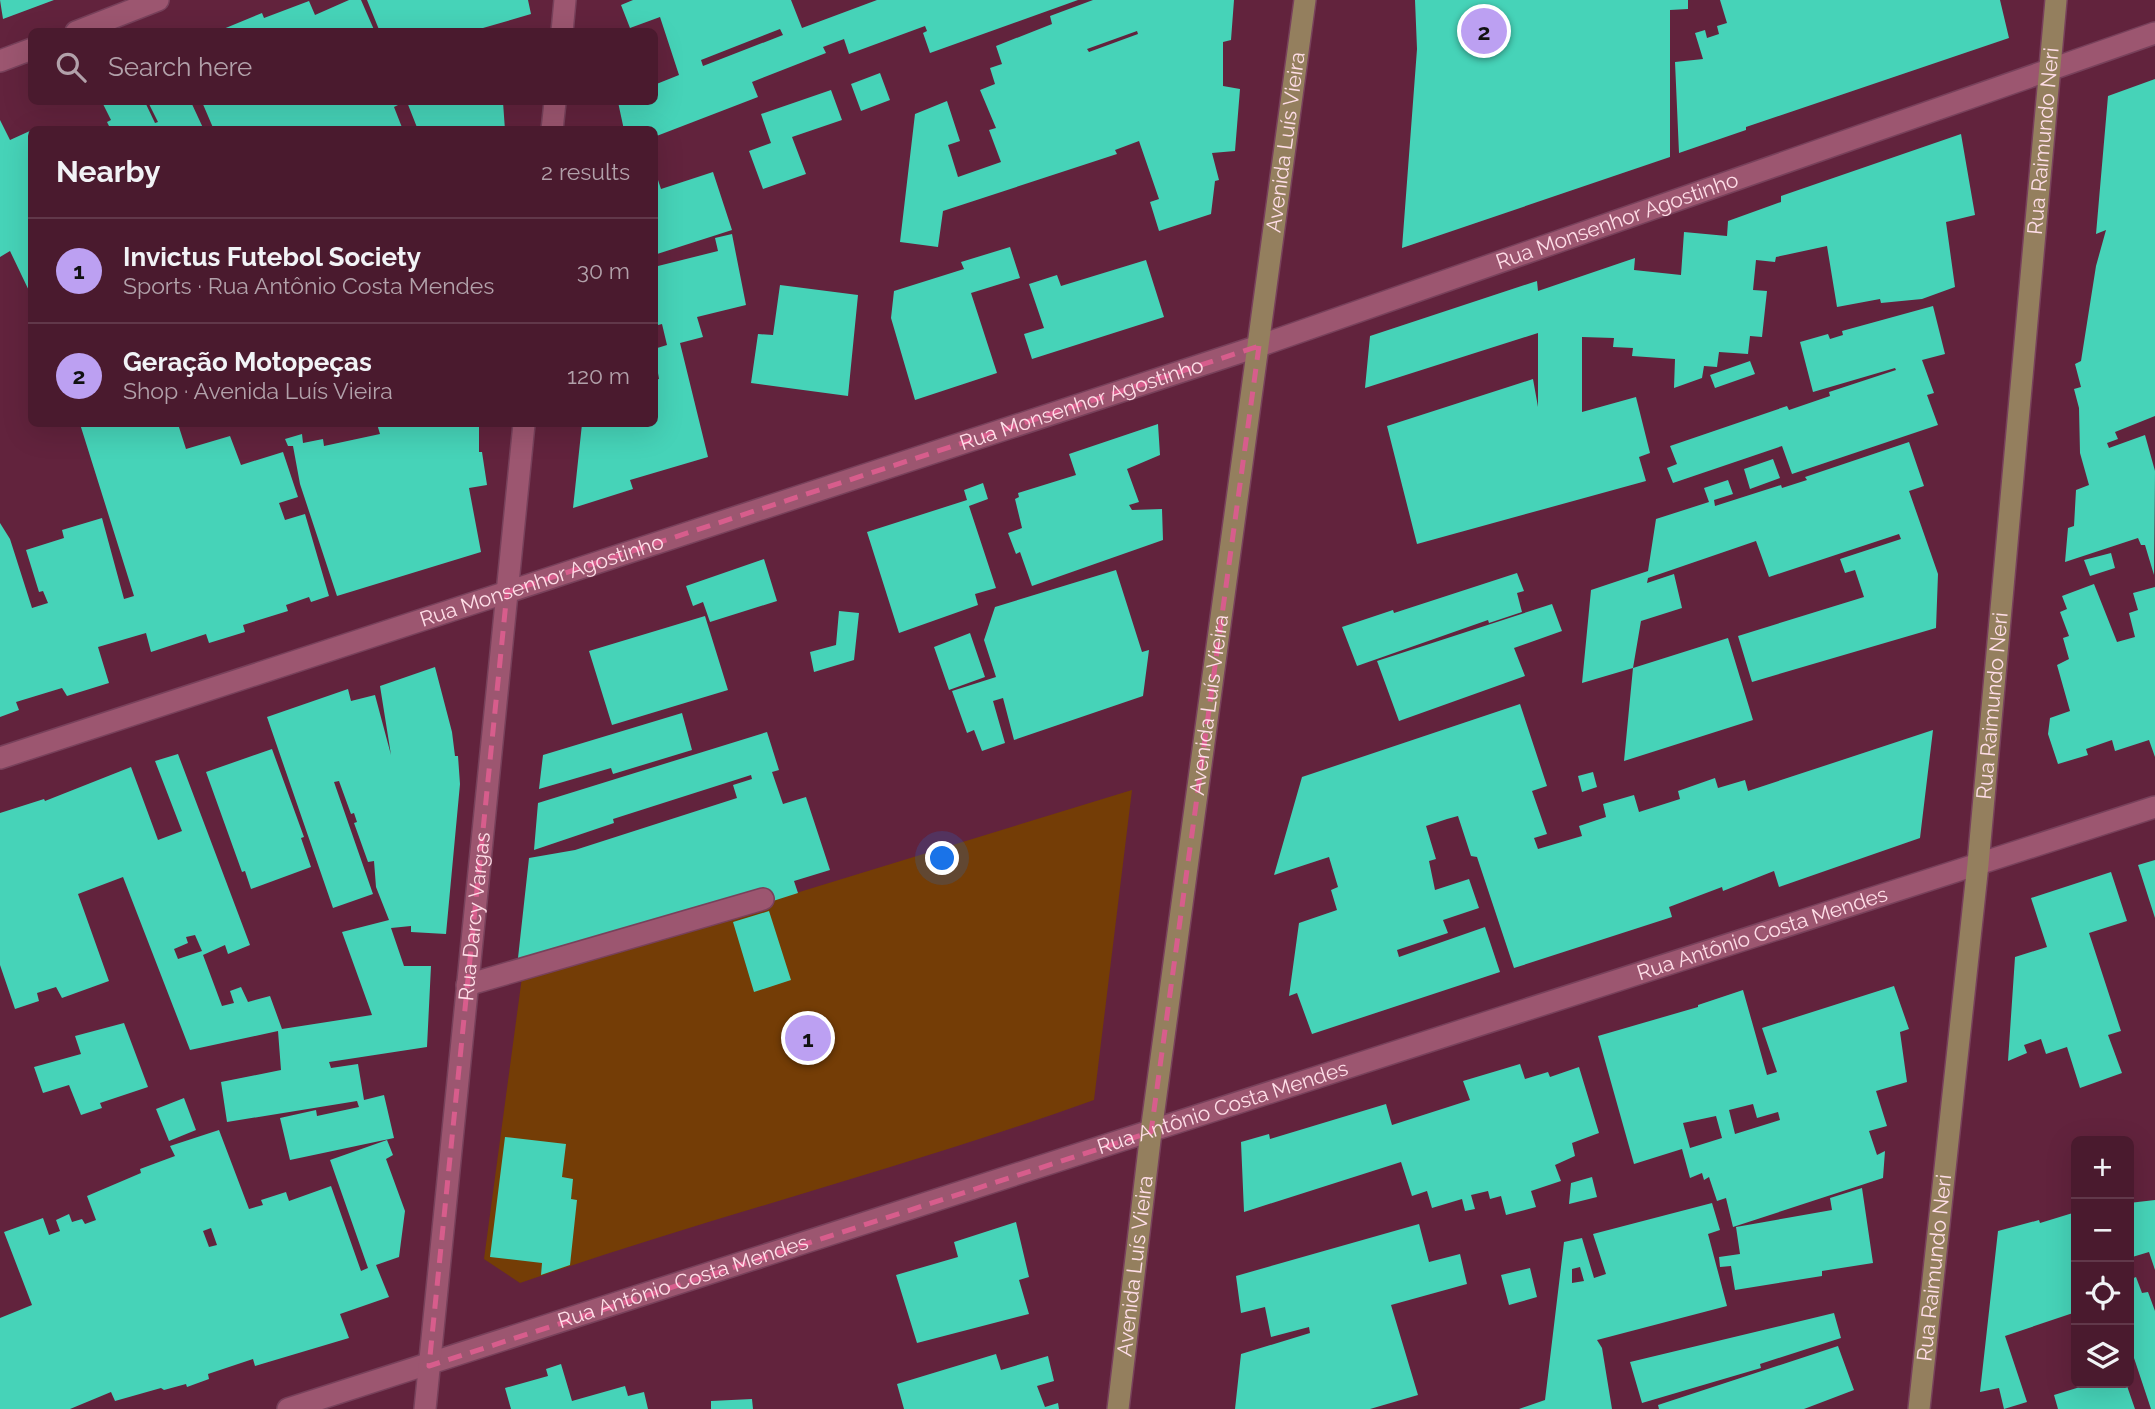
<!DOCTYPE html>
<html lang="en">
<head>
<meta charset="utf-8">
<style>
	:root { --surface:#4a1a2e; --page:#512336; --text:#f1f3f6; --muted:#b2a1aa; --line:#61384a; --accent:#bca0f2 }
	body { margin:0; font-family:Raleway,sans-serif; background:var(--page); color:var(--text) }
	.controls { position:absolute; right:21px; bottom:21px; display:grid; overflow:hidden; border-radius:10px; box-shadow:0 7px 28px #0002 }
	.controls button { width:63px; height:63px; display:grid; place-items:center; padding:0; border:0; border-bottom:2px solid var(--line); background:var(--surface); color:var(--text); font:35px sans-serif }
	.you { position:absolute; left:943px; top:859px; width:24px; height:24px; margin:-18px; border:5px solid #fff; border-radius:50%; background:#1a73e8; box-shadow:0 0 0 10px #1a73e833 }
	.badge { display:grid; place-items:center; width:46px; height:46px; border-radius:50%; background:var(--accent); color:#111; font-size:23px; font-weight:700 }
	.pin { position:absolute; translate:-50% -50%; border:4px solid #fff; box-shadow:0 2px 7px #0006 }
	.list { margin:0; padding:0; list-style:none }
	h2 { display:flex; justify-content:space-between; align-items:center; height:91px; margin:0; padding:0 28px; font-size:30px }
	h2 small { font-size:23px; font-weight:400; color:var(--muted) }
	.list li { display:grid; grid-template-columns:46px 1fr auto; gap:21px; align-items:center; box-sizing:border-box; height:105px; padding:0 28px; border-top:2px solid var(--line) }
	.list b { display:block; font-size:26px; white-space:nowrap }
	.list p { margin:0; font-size:23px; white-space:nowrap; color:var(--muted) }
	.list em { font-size:23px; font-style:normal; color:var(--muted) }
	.icon { flex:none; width:38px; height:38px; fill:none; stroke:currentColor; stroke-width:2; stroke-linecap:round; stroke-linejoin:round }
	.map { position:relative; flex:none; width:2155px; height:1409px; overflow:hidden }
	.search { position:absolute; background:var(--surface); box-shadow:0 7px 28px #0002; left:28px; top:28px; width:630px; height:77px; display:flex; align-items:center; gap:18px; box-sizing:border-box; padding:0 24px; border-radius:10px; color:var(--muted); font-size:26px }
	.panel { position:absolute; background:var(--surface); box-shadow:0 7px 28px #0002; left:28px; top:126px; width:630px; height:301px; border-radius:10px }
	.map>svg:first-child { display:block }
</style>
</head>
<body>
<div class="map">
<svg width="2155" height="1409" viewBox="0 0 2155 1409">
	<rect width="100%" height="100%" fill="#62233d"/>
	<!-- green -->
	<path fill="#743d06" d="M 1132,790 L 1094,1100 C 905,1168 710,1217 520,1283 L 484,1259 L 522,977 Z"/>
	<!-- building -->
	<path fill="#46d3b8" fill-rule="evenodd" d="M 0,0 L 54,0 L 3,19 Z
		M 349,0 L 361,0 L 375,32 L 216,32 L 262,13 L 264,18 L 309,1 L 315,15 Z
		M 367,0 L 528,0 L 531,14 L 483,28 L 485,32 L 380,32 Z
		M 633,0 L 791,0 L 802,28 L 877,0 L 1078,0 L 930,53 L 923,33 L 927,31 L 925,26 L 849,54 L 844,39 L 823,47 L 826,53 L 752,82 L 758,97 L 654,137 L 654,130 L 624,130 L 618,102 L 654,102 L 654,85 L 679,75 L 660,17 L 630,28 L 621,5 ZM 780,29 L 783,35 L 703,66 L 701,60 Z
		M 1093,0 L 1234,0 L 1231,40 L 1223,42 L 1223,86 L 1240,89 L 1235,151 L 1212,153 L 1219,180 L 1215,181 L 1211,214 L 1159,231 L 1150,202 L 1159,199 L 1139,141 L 1115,150 L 1117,154 L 943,211 L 938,247 L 900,242 L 915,114 L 947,101 L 960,141 L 948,145 L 958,177 L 1001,162 L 989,130 L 996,128 L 980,90 L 995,84 L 990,68 L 1002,64 L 996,46 L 1052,24 L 1050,16 ZM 1137,31 L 1138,34 L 1089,52 L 1087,49 Z
		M 1415,0 L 1688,0 L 1688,9 L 1670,10 L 1670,157 L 1402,248 L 1417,49 Z
		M 1720,0 L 2000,0 L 2009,38 L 1746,127 L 1746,130 L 1679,153 L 1675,62 L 1703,59 L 1695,33 L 1705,30 L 1707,38 L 1719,34 L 1717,26 L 1727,23 Z
		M 880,73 L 890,100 L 861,111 L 851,84 Z
		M 2155,79 L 2155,416 L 2115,432 L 2118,439 L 2107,443 L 2109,448 L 2145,435 L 2155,471 L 2154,575 L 2145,545 L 2141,545 L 2138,538 L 2065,562 L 2068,528 L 2074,526 L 2076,490 L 2089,485 L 2080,453 L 2079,408 L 2074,389 L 2081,387 L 2075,364 L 2081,361 L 2096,266 L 2106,230 L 2096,234 L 2108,96 Z
		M 831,90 L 842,120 L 792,137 L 806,174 L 763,189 L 749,151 L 771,143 L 761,114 Z
		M 102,102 L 145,102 L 155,123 L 158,122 L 148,102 L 191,102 L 204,130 L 111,130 L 107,122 L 111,120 Z
		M 202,102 L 404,102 L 394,107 L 403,130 L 214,130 Z
		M 407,102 L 503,102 L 505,130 L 418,130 Z
		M 0,120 L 10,140 L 32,130 L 32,297 L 10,251 L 0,257 Z
		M 1961,134 L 1975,215 L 1946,222 L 1955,287 L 1922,299 L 1881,303 L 1880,299 L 1837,307 L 1827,246 L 1776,257 L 1775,262 L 1756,260 L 1753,290 L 1767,291 L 1762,337 L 1750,336 L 1748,354 L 1719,352 L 1717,367 L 1704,366 L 1702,378 L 1674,388 L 1675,359 L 1632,356 L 1633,348 L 1613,347 L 1614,338 L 1582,337 L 1582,412 L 1636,397 L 1650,453 L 1639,457 L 1646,481 L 1417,544 L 1387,426 L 1533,379 L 1538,407 L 1538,333 L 1365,388 L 1370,336 L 1537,281 L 1538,291 L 1635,258 L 1634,270 L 1681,275 L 1684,232 L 1727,236 L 1728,221 L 1781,202 L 1781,196 Z
		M 713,172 L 732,230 L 654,255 L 654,182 L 658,180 L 661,189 Z
		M 732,234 L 746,305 L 697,317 L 703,337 L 680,343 L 708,457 L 630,480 L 633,489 L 573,508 L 582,424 L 654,424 L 654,380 L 659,379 L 654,349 L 667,345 L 662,324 L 654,326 L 654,267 L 718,251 L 715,238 Z
		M 1010,247 L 1020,278 L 971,293 L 997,373 L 915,400 L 891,318 L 894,291 L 964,269 L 961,262 Z
		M 1146,260 L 1164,317 L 1032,359 L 1024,334 L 1044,328 L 1029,284 L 1057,275 L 1061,286 Z
		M 780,285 L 858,295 L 848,396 L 751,383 L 758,334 L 773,335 Z
		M 1933,306 L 1945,354 L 1922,360 L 1934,393 L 1927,395 L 1938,425 L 1792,474 L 1782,446 L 1673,483 L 1667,468 L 1677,464 L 1670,446 L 1787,406 L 1789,410 L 1830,396 L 1829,392 L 1896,370 L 1895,368 L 1813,392 L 1800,342 L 1828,334 L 1830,339 L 1843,335 L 1842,331 Z
		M 1750,361 L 1755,374 L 1715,388 L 1710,375 Z
		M 80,424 L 178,424 L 186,449 L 230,436 L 241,465 L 283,452 L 298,497 L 279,503 L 285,520 L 305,514 L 329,596 L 311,602 L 309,597 L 286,605 L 288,611 L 243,625 L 245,632 L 209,643 L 206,634 L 151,652 L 146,633 L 98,647 L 109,683 L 67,696 L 62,688 L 16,702 L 19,710 L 0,717 L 0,523 L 10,539 L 32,608 L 48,603 L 43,591 L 39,592 L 26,550 L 64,538 L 62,530 L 102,518 L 124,599 L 134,596 Z
		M 377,424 L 479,424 L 479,452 L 482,452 L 487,485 L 469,488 L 481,552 L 337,596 L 300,484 L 293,446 L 288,446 L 285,439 L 302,434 L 303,443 L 323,439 L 324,446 L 380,434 Z
		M 1158,424 L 1160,455 L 1127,469 L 1139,502 L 1129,505 L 1132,510 L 1162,509 L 1163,540 L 1032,586 L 1020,552 L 1016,554 L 1008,533 L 1022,528 L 1015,499 L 1019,497 L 1018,493 L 1076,475 L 1069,454 Z
		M 1909,442 L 1924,486 L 1909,491 L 1938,574 L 1936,628 L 1752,682 L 1738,636 L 1864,597 L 1855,570 L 1845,573 L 1840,559 L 1901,539 L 1899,534 L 1769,577 L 1756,541 L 1648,578 L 1647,583 L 1674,574 L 1682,608 L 1641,621 L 1633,668 L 1728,638 L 1753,720 L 1624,761 L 1633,668 L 1582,683 L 1591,590 L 1648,571 L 1656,519 L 1709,502 L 1704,488 L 1728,480 L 1733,494 L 1714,500 L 1715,506 L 1781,485 L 1782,488 L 1807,480 L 1805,477 Z
		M 1773,459 L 1780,478 L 1750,489 L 1744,469 Z
		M 983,483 L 988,499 L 969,506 L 996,588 L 975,594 L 978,605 L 899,633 L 867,532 L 967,500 L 964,490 Z
		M 2111,553 L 2115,568 L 2090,576 L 2084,560 Z
		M 764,559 L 777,601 L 710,622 L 703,602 L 693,606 L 686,586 Z
		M 1116,570 L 1142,652 L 1149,650 L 1143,696 L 1014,740 L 1003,698 L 993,701 L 1005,743 L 982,751 L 974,730 L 967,733 L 952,691 L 996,677 L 984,640 L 995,607 Z
		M 1517,573 L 1524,591 L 1517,593 L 1522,612 L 1489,623 L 1488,620 L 1357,666 L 1342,627 L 1393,610 L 1394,613 Z
		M 2094,584 L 2117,642 L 2135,637 L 2129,613 L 2138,610 L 2133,593 L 2155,587 L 2155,757 L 2149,740 L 2115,751 L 2112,740 L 2086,749 L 2088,755 L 2058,764 L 2048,734 L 2050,718 L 2070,711 L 2057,665 L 2069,659 L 2063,638 L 2069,636 L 2060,612 L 2067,609 L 2062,596 Z
		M 1552,604 L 1562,631 L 1514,648 L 1525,676 L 1399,721 L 1377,661 Z
		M 839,611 L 859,613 L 854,660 L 814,672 L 810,652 L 836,645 Z
		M 705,616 L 728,690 L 612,725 L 589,651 Z
		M 970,633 L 985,677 L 949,690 L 934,647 Z
		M 435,667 L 452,732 L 455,756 L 458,756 L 460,784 L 446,934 L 411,932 L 411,926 L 391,928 L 404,966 L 431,966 L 427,1047 L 329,1062 L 331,1068 L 358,1064 L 364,1100 L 384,1095 L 394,1138 L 290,1160 L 280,1118 L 316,1110 L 317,1116 L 359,1107 L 357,1101 L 227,1122 L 221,1082 L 281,1070 L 278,1031 L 190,1050 L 123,877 L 78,894 L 109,981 L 62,998 L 56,987 L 37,993 L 39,1001 L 15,1009 L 0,965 L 0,813 L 44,799 L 45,801 L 131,767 L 158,840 L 182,831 L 155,761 L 178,754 L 250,945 L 228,954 L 225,945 L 203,955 L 222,1006 L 234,1003 L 230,991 L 241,987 L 248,1002 L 270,996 L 282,1029 L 372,1015 L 342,932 L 389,920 L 376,887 L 374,861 L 368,862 L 354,823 L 357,822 L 354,813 L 351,814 L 339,781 L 334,782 L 373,894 L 333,908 L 267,717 L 348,689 L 351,701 L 375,695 L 391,755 L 380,686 ZM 195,935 L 202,951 L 178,959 L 174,949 L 188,943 L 186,937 Z
		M 1520,704 L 1547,786 L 1532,791 L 1547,834 L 1534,838 L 1538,849 L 1582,836 L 1579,826 L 1606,817 L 1603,804 L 1634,795 L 1639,812 L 1680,799 L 1678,791 L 1715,778 L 1718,788 L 1745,780 L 1748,791 L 1933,730 L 1920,838 L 1779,887 L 1774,871 L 1723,891 L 1722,887 L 1669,907 L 1672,917 L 1514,968 L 1477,857 L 1471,856 L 1458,816 L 1447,819 L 1426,826 L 1436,859 L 1429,861 L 1435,890 L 1469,879 L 1479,908 L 1443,920 L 1448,933 L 1397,950 L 1399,957 L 1485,927 L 1500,972 L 1312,1034 L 1297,993 L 1289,996 L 1299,923 L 1337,910 L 1331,890 L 1338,887 L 1329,857 L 1274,875 L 1302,777 Z
		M 682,713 L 692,750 L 613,774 L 611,768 L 539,789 L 543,755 Z
		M 767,732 L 779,770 L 772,772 L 783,804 L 806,797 L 830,870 L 794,881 L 798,893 L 773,901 L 768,889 L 746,894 L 517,967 L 529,858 L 575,850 L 737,798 L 733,785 L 752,779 L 751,775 L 613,819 L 614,823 L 534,850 L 538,803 Z
		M 272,749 L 304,837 L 301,838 L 311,867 L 251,889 L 245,871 L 242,872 L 206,772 Z
		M 1593,772 L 1597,787 L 1582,792 L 1578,776 Z
		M 2155,860 L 2155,918 L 2138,865 Z
		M 2111,872 L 2127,921 L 2089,933 L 2121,1031 L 2108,1035 L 2122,1073 L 2080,1088 L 2067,1047 L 2046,1054 L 2041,1039 L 2024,1045 L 2027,1053 L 2008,1061 L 2015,957 L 2047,947 L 2031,898 Z
		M 769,911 L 791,980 L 754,992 L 733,922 Z
		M 1894,986 L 1909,1029 L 1900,1032 L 1907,1082 L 1876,1091 L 1887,1126 L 1869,1131 L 1877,1155 L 1885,1151 L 1883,1178 L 1733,1227 L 1726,1198 L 1717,1201 L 1709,1177 L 1704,1180 L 1702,1173 L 1690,1178 L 1682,1149 L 1634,1164 L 1598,1036 L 1698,1007 L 1698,1005 L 1743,990 L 1767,1075 L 1777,1072 L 1762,1028 ZM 1753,1104 L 1757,1118 L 1778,1112 L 1780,1120 L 1735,1134 L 1729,1110 ZM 1716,1116 L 1722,1138 L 1690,1148 L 1683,1123 Z
		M 124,1023 L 148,1087 L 100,1103 L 102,1108 L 81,1115 L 69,1085 L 43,1093 L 34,1067 L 81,1054 L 75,1036 Z
		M 1520,1064 L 1525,1079 L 1548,1072 L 1550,1077 L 1579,1067 L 1599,1133 L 1572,1143 L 1575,1156 L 1555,1165 L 1561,1181 L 1531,1191 L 1536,1207 L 1506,1215 L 1501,1196 L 1490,1199 L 1488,1191 L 1471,1195 L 1475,1209 L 1465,1211 L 1462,1199 L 1432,1208 L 1427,1191 L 1412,1196 L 1401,1162 L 1244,1212 L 1241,1142 L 1269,1134 L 1270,1139 L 1386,1104 L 1392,1125 L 1470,1100 L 1463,1081 Z
		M 184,1098 L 196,1130 L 169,1141 L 156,1109 Z
		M 219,1130 L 249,1209 L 263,1205 L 261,1200 L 286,1192 L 289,1201 L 331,1186 L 361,1271 L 368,1268 L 330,1160 L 387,1140 L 393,1155 L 386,1159 L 405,1211 L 399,1257 L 376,1265 L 389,1297 L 340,1314 L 349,1338 L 255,1366 L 253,1359 L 208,1374 L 209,1379 L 187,1387 L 186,1384 L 164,1390 L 161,1388 L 115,1401 L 111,1392 L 70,1409 L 0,1409 L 0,1318 L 32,1305 L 4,1232 L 43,1218 L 49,1235 L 60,1231 L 56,1220 L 69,1214 L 72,1222 L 82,1219 L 85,1224 L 96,1220 L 87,1196 L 141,1173 L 140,1169 L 175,1156 L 170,1146 ZM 211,1228 L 217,1245 L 209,1247 L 203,1231 Z
		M 505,1137 L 566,1144 L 562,1177 L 573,1179 L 571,1199 L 577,1200 L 570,1265 L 541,1275 L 542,1263 L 490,1257 Z
		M 1592,1177 L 1597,1197 L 1569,1204 L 1571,1183 Z
		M 1862,1188 L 1873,1263 L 1822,1271 L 1822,1276 L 1735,1290 L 1731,1266 L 1720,1267 L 1719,1257 L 1740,1254 L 1736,1227 L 1832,1210 L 1830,1198 Z
		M 2155,1200 L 2155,1270 L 2149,1252 L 2129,1258 L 2129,1203 Z
		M 1712,1203 L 1720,1230 L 1708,1234 L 1727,1306 L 1597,1340 L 1602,1348 L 1612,1409 L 1519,1409 L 1545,1400 L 1564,1242 L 1582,1238 L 1594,1278 L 1606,1274 L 1593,1234 ZM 1580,1267 L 1584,1281 L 1572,1283 L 1572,1269 Z
		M 2076,1212 L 2076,1312 L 2005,1336 L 2027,1402 L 2004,1409 L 1999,1388 L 1980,1392 L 1998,1231 L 2039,1220 L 2040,1223 Z
		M 1016,1222 L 1029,1277 L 1019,1280 L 1029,1314 L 917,1343 L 896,1275 L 958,1257 L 954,1242 Z
		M 1419,1224 L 1429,1262 L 1460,1254 L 1467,1284 L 1391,1305 L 1418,1395 L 1370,1409 L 1235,1409 L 1241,1354 L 1310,1333 L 1309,1327 L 1271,1337 L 1265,1307 L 1241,1313 L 1236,1276 Z
		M 1530,1268 L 1537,1297 L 1509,1305 L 1501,1275 Z
		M 2136,1277 L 2142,1293 L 2148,1292 L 2155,1311 L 2155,1409 L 2151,1409 L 2129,1343 L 2129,1280 Z
		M 1834,1313 L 1841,1338 L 1760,1364 L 1761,1368 L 1642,1403 L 1630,1362 Z
		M 1838,1346 L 1854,1390 L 1804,1409 L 1659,1409 L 1658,1405 Z
		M 996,1354 L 1001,1370 L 1048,1356 L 1054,1381 L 1037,1386 L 1045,1407 L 1058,1403 L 1059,1409 L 904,1409 L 897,1384 Z
		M 561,1364 L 572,1401 L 625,1386 L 628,1396 L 644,1392 L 648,1409 L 511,1409 L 505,1388 L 548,1376 L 546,1369 Z
		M 2078,1383 L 2126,1383 L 2135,1409 L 2058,1409 L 2054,1395 L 2080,1387 Z
		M 752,1399 L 753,1409 L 711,1409 L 711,1401 Z"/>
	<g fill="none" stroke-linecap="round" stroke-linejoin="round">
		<defs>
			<path id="service" d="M 467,985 L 763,899"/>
			<g id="minor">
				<path d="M 76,32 L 158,0"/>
				<path d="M 562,32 L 565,0"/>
				<path d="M 0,61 L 32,49"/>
				<path d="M 552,130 L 555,102"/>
				<path id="s1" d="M 0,758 L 1259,346 L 2155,33"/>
				<path id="s2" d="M 288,1409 L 2155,807"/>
				<path id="s3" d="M 425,1409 L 524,424"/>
			</g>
			<g id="primary">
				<path id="s4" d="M 1118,1409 L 1151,1132 L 1305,0"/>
				<path id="s5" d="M 1919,1409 L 1978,864 L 2056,0"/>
			</g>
		</defs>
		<!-- service casing -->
		<use href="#service" stroke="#78415b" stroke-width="24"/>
		<!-- minor casing -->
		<use href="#minor" stroke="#78415b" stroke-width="24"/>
		<!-- primary casing -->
		<use href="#primary" stroke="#78415b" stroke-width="24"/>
		<!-- service -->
		<use href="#service" stroke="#9c5670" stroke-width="21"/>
		<!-- minor -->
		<use href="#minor" stroke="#9c5670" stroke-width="21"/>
		<!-- primary -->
		<use href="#primary" stroke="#947f5e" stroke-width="21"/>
	</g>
	<!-- marked area -->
	<path fill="none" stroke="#d75d8c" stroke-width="5" stroke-dasharray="14 9" stroke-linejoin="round" d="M 1259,346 L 1151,1132 L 429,1366 L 507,592 Z"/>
	<g text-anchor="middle" stroke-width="7" stroke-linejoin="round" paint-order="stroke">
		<!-- street labels -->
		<g font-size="21" fill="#fedde7" stroke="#561732">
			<text dy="7" stroke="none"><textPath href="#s5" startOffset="1274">Rua Raimundo Neri</textPath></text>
			<text dy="7" stroke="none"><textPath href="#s4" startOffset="1278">Avenida Luís Vieira</textPath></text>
			<text dy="7" stroke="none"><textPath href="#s1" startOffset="1704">Rua Monsenhor Agostinho</textPath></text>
			<text dy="7" stroke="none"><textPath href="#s1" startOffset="1138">Rua Monsenhor Agostinho</textPath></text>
			<text dy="7" stroke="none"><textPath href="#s1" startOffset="570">Rua Monsenhor Agostinho</textPath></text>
			<text dy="7" stroke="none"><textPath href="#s4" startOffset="710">Avenida Luís Vieira</textPath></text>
			<text dy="7" stroke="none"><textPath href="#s5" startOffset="707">Rua Raimundo Neri</textPath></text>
			<text dy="7" stroke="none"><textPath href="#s3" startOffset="495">Rua Darcy Vargas</textPath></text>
			<text dy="7" stroke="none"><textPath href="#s2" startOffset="1549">Rua Antônio Costa Mendes</textPath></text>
			<text dy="7" stroke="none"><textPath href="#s2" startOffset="982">Rua Antônio Costa Mendes</textPath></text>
			<text dy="7" stroke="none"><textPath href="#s4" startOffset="144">Avenida Luís Vieira</textPath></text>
			<text dy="7" stroke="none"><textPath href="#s5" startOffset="142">Rua Raimundo Neri</textPath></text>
			<text dy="7" stroke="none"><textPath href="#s2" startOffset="415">Rua Antônio Costa Mendes</textPath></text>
		</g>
	</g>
</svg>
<div class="controls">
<button>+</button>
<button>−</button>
<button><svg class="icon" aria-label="locate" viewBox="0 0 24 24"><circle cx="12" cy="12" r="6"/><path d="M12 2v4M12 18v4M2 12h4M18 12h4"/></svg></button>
<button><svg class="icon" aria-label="layers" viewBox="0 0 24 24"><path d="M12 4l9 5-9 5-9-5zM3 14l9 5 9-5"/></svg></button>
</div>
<div class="you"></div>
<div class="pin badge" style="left:808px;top:1038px">1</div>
<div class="pin badge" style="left:1484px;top:31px">2</div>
<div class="search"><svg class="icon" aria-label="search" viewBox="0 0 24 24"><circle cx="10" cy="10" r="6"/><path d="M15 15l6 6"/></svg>Search here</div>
<section class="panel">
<h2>Nearby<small>2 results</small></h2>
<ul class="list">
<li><span class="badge">1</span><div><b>Invictus Futebol Society</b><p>Sports · Rua Antônio Costa Mendes</p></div><em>30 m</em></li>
<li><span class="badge">2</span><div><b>Geração Motopeças</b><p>Shop · Avenida Luís Vieira</p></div><em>120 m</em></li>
</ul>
</section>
</div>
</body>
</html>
